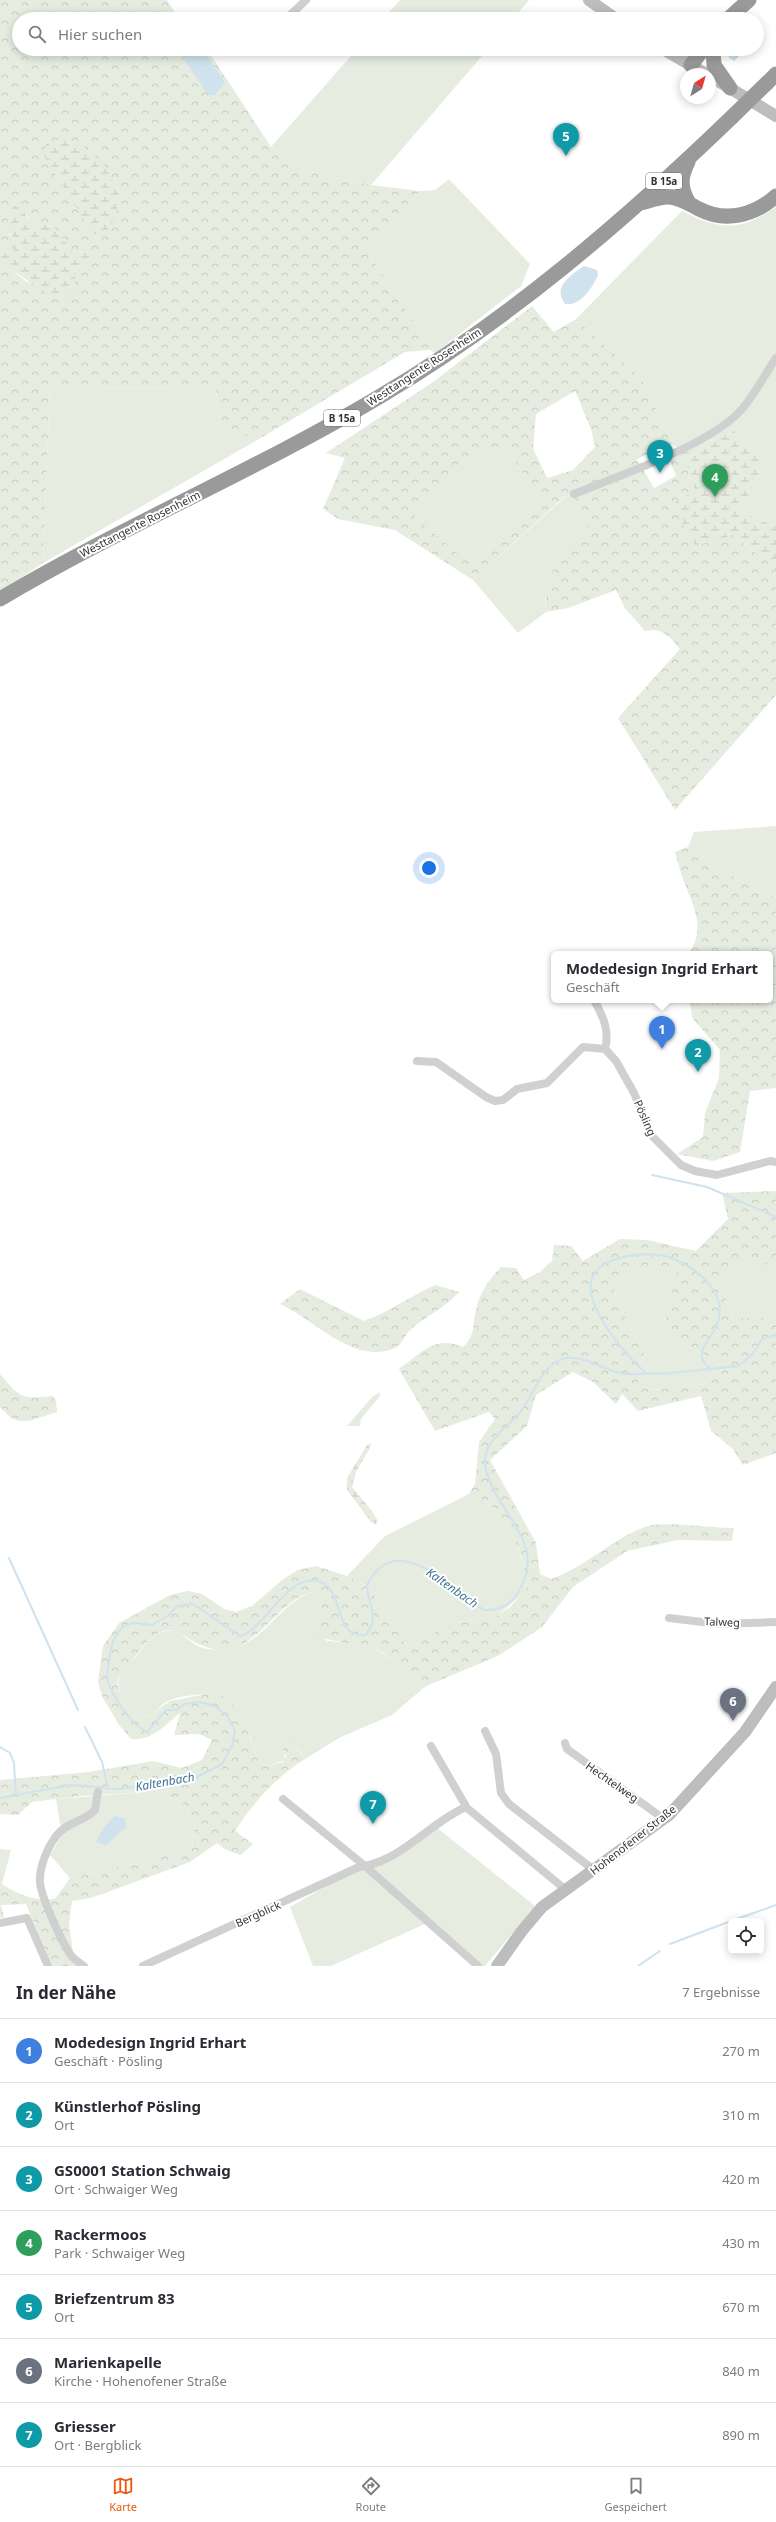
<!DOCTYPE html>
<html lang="de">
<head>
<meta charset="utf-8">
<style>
	:root { --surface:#fff; --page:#f2f2f3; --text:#2b2b33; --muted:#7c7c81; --line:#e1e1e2; --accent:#ea580c }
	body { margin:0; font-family:"Noto Sans",sans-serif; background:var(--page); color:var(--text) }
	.controls { position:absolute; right:12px; bottom:12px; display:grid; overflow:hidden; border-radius:6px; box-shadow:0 2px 10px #0003 }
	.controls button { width:36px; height:36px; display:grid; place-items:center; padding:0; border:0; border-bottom:1px solid var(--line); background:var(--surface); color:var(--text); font:20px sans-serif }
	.compass { position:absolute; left:680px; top:68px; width:36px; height:36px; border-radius:50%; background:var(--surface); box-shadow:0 2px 10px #0003; rotate:37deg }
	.you { position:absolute; left:429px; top:868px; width:14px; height:14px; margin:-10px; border:3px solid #fff; border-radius:50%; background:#1a73e8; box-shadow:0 0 0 6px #1a73e833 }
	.badge { display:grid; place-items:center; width:26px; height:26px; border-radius:50%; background:var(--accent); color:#fff; font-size:13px; font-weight:700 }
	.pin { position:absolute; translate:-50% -33px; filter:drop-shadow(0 1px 2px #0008) }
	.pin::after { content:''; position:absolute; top:21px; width:14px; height:12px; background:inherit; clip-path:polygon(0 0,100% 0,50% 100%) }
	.popup { position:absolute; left:551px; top:951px; width:222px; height:52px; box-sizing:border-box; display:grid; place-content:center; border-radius:6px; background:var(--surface); filter:drop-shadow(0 1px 3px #0005); font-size:13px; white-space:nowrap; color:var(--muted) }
	.popup b { font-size:15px; color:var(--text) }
	.popup::after { content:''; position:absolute; left:50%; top:100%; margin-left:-8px; border:8px solid transparent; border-top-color:var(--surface) }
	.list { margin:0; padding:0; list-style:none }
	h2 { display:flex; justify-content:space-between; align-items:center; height:52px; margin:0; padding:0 16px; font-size:17px }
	h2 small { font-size:13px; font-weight:400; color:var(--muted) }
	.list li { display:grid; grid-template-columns:26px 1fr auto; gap:12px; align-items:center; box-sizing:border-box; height:64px; padding:0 16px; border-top:1px solid var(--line) }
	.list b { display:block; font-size:15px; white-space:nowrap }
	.list p { margin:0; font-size:13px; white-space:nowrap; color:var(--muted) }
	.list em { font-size:13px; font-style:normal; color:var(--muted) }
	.icon { flex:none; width:22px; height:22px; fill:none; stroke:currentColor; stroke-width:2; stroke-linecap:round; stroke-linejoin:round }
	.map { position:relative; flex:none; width:776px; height:1966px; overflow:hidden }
	.search { position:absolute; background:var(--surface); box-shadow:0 2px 10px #0003; left:12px; right:12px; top:12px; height:44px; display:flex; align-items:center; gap:10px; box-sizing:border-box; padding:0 14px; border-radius:22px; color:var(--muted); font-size:15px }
	.sheet { height:500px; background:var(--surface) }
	nav { display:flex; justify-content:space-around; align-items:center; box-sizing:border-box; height:56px; border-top:1px solid var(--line); background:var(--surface); font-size:11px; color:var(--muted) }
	nav a { display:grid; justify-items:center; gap:2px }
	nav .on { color:var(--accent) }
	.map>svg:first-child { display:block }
</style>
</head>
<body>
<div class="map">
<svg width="776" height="1966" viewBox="0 0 776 1966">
	<defs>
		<pattern id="forest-crowns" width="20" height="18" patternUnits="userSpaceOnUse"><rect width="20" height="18" fill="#e6ecdf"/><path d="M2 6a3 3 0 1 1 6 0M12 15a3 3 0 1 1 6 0" fill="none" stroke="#c6cbc0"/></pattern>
		<pattern id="wetland-marsh" width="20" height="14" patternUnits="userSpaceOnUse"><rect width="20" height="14" fill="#e6ecdf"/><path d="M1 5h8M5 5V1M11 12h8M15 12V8" fill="none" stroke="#c6cbc0"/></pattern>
	</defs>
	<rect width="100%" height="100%" fill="#fff"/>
	<!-- grass -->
	<path fill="#e6ecdf" d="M 400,0 L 529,0 L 513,19 L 383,19 Z
		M 357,49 L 488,49 L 371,185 L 306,171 L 271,147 Z
		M 449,179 L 530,264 L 521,286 L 435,353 L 367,251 L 420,191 L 435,190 Z
		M 776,207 L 776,527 L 741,511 L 763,464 L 734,431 L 682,453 L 673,444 L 642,379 L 576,319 L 682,211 C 719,230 740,232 776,207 Z
		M 50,387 L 216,388 L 220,429 L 259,439 L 43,563 L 0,592 L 0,586 L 43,563 Z
		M 504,444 L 541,502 L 478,559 L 458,554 L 411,514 L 461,463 Z
		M 572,495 L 582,512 L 590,534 L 564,552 L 545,599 L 546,612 L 518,633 L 473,580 L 565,497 Z
		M 776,826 L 776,897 L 751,888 L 688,847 L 694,832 Z
		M 753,1257 L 776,1269 L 776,1322 L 762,1318 L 733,1318 L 717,1278 Z
		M 662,1266 L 678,1272 L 665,1323 L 676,1339 L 725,1367 L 704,1384 L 652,1390 L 637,1386 L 644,1354 L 613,1292 L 629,1273 Z
		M 380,1392 L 380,1396 L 361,1419 L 360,1426 L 347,1426 L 373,1396 Z
		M 469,1494 C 508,1505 523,1552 527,1590 L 497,1616 L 450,1624 L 408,1648 L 369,1588 L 347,1576 L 385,1536 Z
		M 318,1591 L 321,1602 L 317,1632 L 327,1641 L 354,1643 L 376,1649 L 400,1665 L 411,1680 L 426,1686 L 392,1715 L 339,1738 L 305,1759 L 298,1749 L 280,1744 L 284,1751 L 285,1760 L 268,1766 L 259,1763 L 250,1736 L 222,1695 C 205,1694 184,1694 168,1701 C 160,1705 150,1719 141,1717 C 135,1716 131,1710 127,1706 C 119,1696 115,1681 122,1670 C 125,1665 132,1662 135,1658 C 145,1646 150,1635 166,1631 C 178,1627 189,1643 200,1647 C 211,1651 229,1650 239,1646 C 269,1636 285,1596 318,1591 Z
		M 149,1792 L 181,1801 L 195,1824 L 192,1847 L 155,1859 L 70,1878 L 50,1855 L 62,1835 L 56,1799 Z
		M 436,1827 L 535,1906 L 485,1966 L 474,1966 L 427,1923 L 331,1966 L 313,1966 L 290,1907 L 358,1868 L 376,1864 Z
		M 0,1849 L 11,1850 L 2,1884 L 0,1883 Z"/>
	<!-- forest -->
	<path fill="url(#forest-crowns)" fill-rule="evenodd" d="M 0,0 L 167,0 L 179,19 L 19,19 L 19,49 L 207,49 L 271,147 L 306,171 L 371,185 L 420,191 L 367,251 L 435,353 L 430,350 L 405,352 L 259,439 L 220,429 L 216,388 L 50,387 L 43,563 L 0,586 L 0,265 L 9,268 L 27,282 L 74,278 L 74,271 L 89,259 L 89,253 L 71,250 L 53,226 L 31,223 L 26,214 L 9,234 L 17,242 L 14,250 L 0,255 Z
		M 532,306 L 554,332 L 576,319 L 642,379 L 673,444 L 637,459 L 654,488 L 676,476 L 670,461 L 682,453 L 695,490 L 733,535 L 771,564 L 776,573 L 776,695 L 675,810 L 618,718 L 680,649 C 669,636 663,628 645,631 L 625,608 L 616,590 L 568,608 L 546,612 C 544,593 551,568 564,552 C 569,545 582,539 590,534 L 582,512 L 572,495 L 564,497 L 473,580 L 395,530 L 338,519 L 323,509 L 345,458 L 326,453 L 433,382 ZM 575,391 L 591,429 L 595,447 L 573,470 L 547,478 L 533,448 L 536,414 ZM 504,444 L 541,502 L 478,559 L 458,554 L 412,514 L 461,463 Z
		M 688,847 L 751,888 L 776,897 L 776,1088 L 750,1091 L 740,1152 L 713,1161 L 677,1154 L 703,1137 L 705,1113 L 719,1078 L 720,1050 L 693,1019 L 689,1000 L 770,1000 L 770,954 L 688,954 C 707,929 693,905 683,879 C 680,871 678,861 675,852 Z
		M 776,1191 L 776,1269 L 753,1257 L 718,1278 L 733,1318 L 762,1318 L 776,1322 L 776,1453 L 743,1465 L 732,1448 L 711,1431 L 701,1396 L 638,1411 L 622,1394 L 616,1404 L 593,1382 L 573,1372 L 536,1395 L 527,1426 L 490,1460 L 536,1543 L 540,1574 L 551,1579 C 583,1569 614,1537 648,1526 C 660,1521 717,1528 734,1528 L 732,1541 L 678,1540 L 627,1551 L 573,1587 L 542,1627 L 498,1656 L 426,1686 L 411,1680 L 400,1665 L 377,1649 L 321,1638 L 317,1632 L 321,1602 L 317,1591 C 286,1595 268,1632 241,1645 C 205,1662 182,1627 167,1630 C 151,1634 144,1646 135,1657 C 128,1666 115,1673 118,1687 C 120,1698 128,1707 136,1715 L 147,1717 L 170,1701 L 206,1694 L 222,1695 C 244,1713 250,1738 259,1763 L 268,1766 L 283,1762 L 286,1756 L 280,1744 L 283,1739 L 290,1740 L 305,1759 C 276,1777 253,1803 235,1831 L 253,1844 L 241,1855 L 226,1850 L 217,1843 L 190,1862 L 91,1898 L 72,1901 L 69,1923 L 73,1953 L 88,1966 L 52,1966 L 26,1904 L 1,1905 L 4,1917 L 0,1918 L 0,1883 C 20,1895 31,1901 55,1899 L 70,1878 L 155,1859 L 192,1847 L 195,1824 L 181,1801 L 149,1792 L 81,1796 L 32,1802 L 18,1815 L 0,1814 L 0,1780 L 89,1772 L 153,1761 L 182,1768 L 202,1760 L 212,1740 L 199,1734 L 174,1735 L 180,1713 C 164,1726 152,1741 131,1739 L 119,1725 L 102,1696 L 98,1682 L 103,1646 L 119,1623 L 170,1595 L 188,1591 L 202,1594 L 224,1609 L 236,1612 L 252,1606 L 282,1580 L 298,1570 L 316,1566 L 347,1576 L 369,1588 L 408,1648 L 450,1624 L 497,1616 L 510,1607 L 527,1589 C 523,1552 508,1505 469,1494 L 475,1484 L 479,1442 L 495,1419 L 489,1412 L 435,1431 L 399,1369 C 422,1353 434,1335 463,1347 C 476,1334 472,1327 476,1310 C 480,1292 489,1279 501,1267 L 516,1268 L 524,1280 L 540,1272 L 552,1261 L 554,1245 L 571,1246 L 583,1261 L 620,1239 L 647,1240 L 696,1251 L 728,1219 L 722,1193 ZM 662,1266 L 677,1272 L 665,1323 L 676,1339 L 725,1367 L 704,1384 L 652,1390 L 637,1386 L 644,1354 L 613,1292 L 629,1273 Z
		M 435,1285 L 459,1292 C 443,1309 428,1315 411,1329 C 404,1335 403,1345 393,1349 C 352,1364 314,1319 280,1304 L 300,1289 L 364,1321 C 389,1312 411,1296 435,1285 Z
		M 0,1374 C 20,1397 20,1400 52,1396 L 56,1400 L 57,1412 L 29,1421 L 19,1421 L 11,1418 L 0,1407 Z"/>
	<!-- wetland -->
	<path fill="url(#wetland-marsh)" d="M 58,140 C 64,140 71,140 77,142 C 81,144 85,148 89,151 C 116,172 130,209 103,235 L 96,235 L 88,226 L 44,156 L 46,144 Z
		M 14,206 L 20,207 L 31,223 L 53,226 L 71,250 L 89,253 L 89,259 L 74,271 L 76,288 L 60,299 C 38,291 22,273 0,265 L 0,255 L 14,250 L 16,242 C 6,230 4,219 14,206 Z
		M 734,431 L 763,464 L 741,511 L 776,527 L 776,573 L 771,564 L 733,535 L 696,546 L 671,505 L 695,490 L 682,453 Z
		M 371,1443 L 370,1448 L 356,1472 L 352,1487 L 372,1511 L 378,1521 L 376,1524 L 371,1522 L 347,1490 L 347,1478 L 367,1445 Z"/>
	<!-- water -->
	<path fill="#cfe2ee" d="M 185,49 L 202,49 L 225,82 L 215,95 L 208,95 L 180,53 Z
		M 726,49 L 746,49 L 734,61 L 729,58 Z
		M 584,266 L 597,270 L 598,275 C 593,287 580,307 565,304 C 552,287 571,275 584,266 Z
		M 115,1816 L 124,1818 L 126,1827 L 106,1845 L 96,1842 L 104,1827 Z"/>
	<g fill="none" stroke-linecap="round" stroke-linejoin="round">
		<!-- stream -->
		<path stroke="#cfe2ee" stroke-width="2" d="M 652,1175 L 707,1187 L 776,1217
			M 645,1372 C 627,1357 582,1305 592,1278 C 602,1254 651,1250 672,1258 C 685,1264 700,1272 709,1284 C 739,1322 697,1341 702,1358 C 703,1362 708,1367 711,1370
			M 9,1558 L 78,1710
			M 85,1727 L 102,1762 L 108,1789
			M 0,1747 L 10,1753 L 14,1763 L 16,1796
			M 0,1798 L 71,1785 L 120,1789 L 197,1777 L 222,1764 L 232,1746 L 235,1731 L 228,1717 L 215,1706 L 200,1702 L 184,1704 L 177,1710 L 166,1710 L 147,1732 C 128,1721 116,1702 108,1682 C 106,1676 108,1666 109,1660 C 113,1631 121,1618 152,1625 L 169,1615 L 177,1606 L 193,1604 L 240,1636 C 266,1629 285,1575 317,1581 C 346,1586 331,1639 366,1635 C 381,1615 367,1605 367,1585 C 397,1526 450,1590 484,1610 C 498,1611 510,1605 517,1594 C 545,1550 512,1527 493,1488 C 489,1480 485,1472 485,1463 C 484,1442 503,1430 516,1417 C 528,1405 531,1392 540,1379 C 565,1340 589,1365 620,1373 C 633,1377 647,1371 661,1374 L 738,1366 L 752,1355 L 762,1339 L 776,1335
			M 731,1921 L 776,1905
			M 670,1944 L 731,1921
			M 638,1966 L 660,1951"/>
		<!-- street -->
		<path stroke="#d0d0d0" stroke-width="8" d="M 286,19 L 306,0
			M 574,494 C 620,475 711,445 742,409 C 755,394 765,374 776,358
			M 594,1000 C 603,1016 610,1031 605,1049
			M 417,1061 L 436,1062 L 486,1097 L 495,1101 L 503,1100 L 517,1089 L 547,1083 L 583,1047 L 605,1049 L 616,1061 L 634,1093 L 652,1136 L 681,1165 L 695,1171 L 717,1175 L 770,1161 L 776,1162
			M 669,1618 L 719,1624 L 776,1622
			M 485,1731 L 496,1754 L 501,1793 L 509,1804 L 595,1871
			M 565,1743 L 567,1749 L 664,1819
			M 431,1746 L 467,1808 L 566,1890
			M 283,1799 L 365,1866 C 404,1858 431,1822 466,1807
			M 0,1923 L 27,1918 L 48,1966
			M 84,1966 C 79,1962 73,1959 70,1954 C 61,1940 42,1899 40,1883 C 39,1867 47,1848 57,1835 C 67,1822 85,1821 95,1810 L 98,1792
			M 143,1966 L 359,1867 L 365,1866 L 478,1966"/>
		<!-- secondary -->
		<path stroke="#bdbdbd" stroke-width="12" d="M 589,0 L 616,19
			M 663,49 L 706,74
			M 710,76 L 776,116
			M 497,1966 L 521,1932 L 542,1907 L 669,1815 L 745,1732 L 776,1687"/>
		<!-- highway -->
		<path stroke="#9a9a9a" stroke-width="15" d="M 728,19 L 749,0
			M 713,49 L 714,65 L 730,88
			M 691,65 L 703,49
			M 767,83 L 776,74
			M 688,162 C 680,178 680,188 689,203
			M 641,203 C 649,201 659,197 668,197 C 679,197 689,204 699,209 C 726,223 755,215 776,196
			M 0,599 C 123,526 256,470 379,397 C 509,320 624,221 732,117"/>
		<!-- highway-bridge -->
		<path stroke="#9a9a9a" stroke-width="15" d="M 732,117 L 767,83"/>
	</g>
	<g text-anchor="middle" stroke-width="4" stroke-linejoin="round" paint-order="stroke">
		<!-- shield labels -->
		<g fill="#fff" stroke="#707070" stroke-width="1">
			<rect x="646" y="173" width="36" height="16" rx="3"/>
			<rect x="324" y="410" width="36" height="16" rx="3"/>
		</g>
		<g font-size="10" font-weight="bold" fill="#333">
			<text x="664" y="185">B 15a</text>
			<text x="342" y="422">B 15a</text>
		</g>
		<!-- street labels -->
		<g font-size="11" fill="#333" stroke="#fff">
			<text transform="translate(424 367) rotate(-33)" y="4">Westtangente Rosenheim</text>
			<text transform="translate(140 524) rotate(-27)" y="4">Westtangente Rosenheim</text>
			<text transform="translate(645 1118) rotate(66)" y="4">Pösling</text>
			<text transform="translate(722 1622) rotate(2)" y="4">Talweg</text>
			<text transform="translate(612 1782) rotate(35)" y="4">Hechtelweg</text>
			<text transform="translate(633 1840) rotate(-38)" y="4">Hohenofener Straße</text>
			<text transform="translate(258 1914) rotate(-24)" y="4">Bergblick</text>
		</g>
		<!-- water labels -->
		<g font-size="12" font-style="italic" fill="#3f7597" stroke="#fff">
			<text transform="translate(452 1588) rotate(35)" y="4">Kaltenbach</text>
			<text transform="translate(165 1782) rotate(-10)" y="4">Kaltenbach</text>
		</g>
	</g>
</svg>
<div class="controls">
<button><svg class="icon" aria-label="locate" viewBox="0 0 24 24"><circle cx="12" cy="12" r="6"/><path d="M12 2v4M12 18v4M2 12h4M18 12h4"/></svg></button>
</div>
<svg class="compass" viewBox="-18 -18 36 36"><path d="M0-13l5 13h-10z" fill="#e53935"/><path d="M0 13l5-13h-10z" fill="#7c7c81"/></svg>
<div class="you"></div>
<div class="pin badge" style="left:662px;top:1049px;background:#3f7fe0">1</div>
<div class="popup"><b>Modedesign Ingrid Erhart</b>Geschäft</div>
<div class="pin badge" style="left:698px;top:1072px;background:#0f9aa8">2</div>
<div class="pin badge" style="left:660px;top:473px;background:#0f9aa8">3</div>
<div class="pin badge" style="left:715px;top:497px;background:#2e9e5b">4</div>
<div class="pin badge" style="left:566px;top:156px;background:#0f9aa8">5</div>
<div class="pin badge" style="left:733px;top:1721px;background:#6b7280">6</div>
<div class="pin badge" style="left:373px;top:1824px;background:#0f9aa8">7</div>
<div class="search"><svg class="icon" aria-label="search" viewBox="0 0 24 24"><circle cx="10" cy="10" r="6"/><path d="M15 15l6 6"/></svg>Hier suchen</div>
</div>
<section class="sheet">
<h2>In der Nähe<small>7 Ergebnisse</small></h2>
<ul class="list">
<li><span class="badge" style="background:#3f7fe0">1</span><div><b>Modedesign Ingrid Erhart</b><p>Geschäft · Pösling</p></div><em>270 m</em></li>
<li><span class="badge" style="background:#0f9aa8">2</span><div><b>Künstlerhof Pösling</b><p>Ort</p></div><em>310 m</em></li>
<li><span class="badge" style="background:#0f9aa8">3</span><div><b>GS0001 Station Schwaig</b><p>Ort · Schwaiger Weg</p></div><em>420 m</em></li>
<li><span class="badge" style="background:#2e9e5b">4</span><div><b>Rackermoos</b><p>Park · Schwaiger Weg</p></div><em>430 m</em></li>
<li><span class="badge" style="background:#0f9aa8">5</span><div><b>Briefzentrum 83</b><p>Ort</p></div><em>670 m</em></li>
<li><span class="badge" style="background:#6b7280">6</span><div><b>Marienkapelle</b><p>Kirche · Hohenofener Straße</p></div><em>840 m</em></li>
<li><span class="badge" style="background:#0f9aa8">7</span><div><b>Griesser</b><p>Ort · Bergblick</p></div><em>890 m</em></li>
</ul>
</section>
<nav>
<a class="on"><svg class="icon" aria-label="map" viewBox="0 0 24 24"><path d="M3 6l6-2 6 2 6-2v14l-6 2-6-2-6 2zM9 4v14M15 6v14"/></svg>Karte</a>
<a><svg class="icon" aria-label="directions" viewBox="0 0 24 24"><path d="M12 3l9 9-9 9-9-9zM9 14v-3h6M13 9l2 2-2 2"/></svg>Route</a>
<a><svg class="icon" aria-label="saved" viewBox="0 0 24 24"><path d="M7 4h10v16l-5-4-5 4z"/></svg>Gespeichert</a>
</nav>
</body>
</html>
